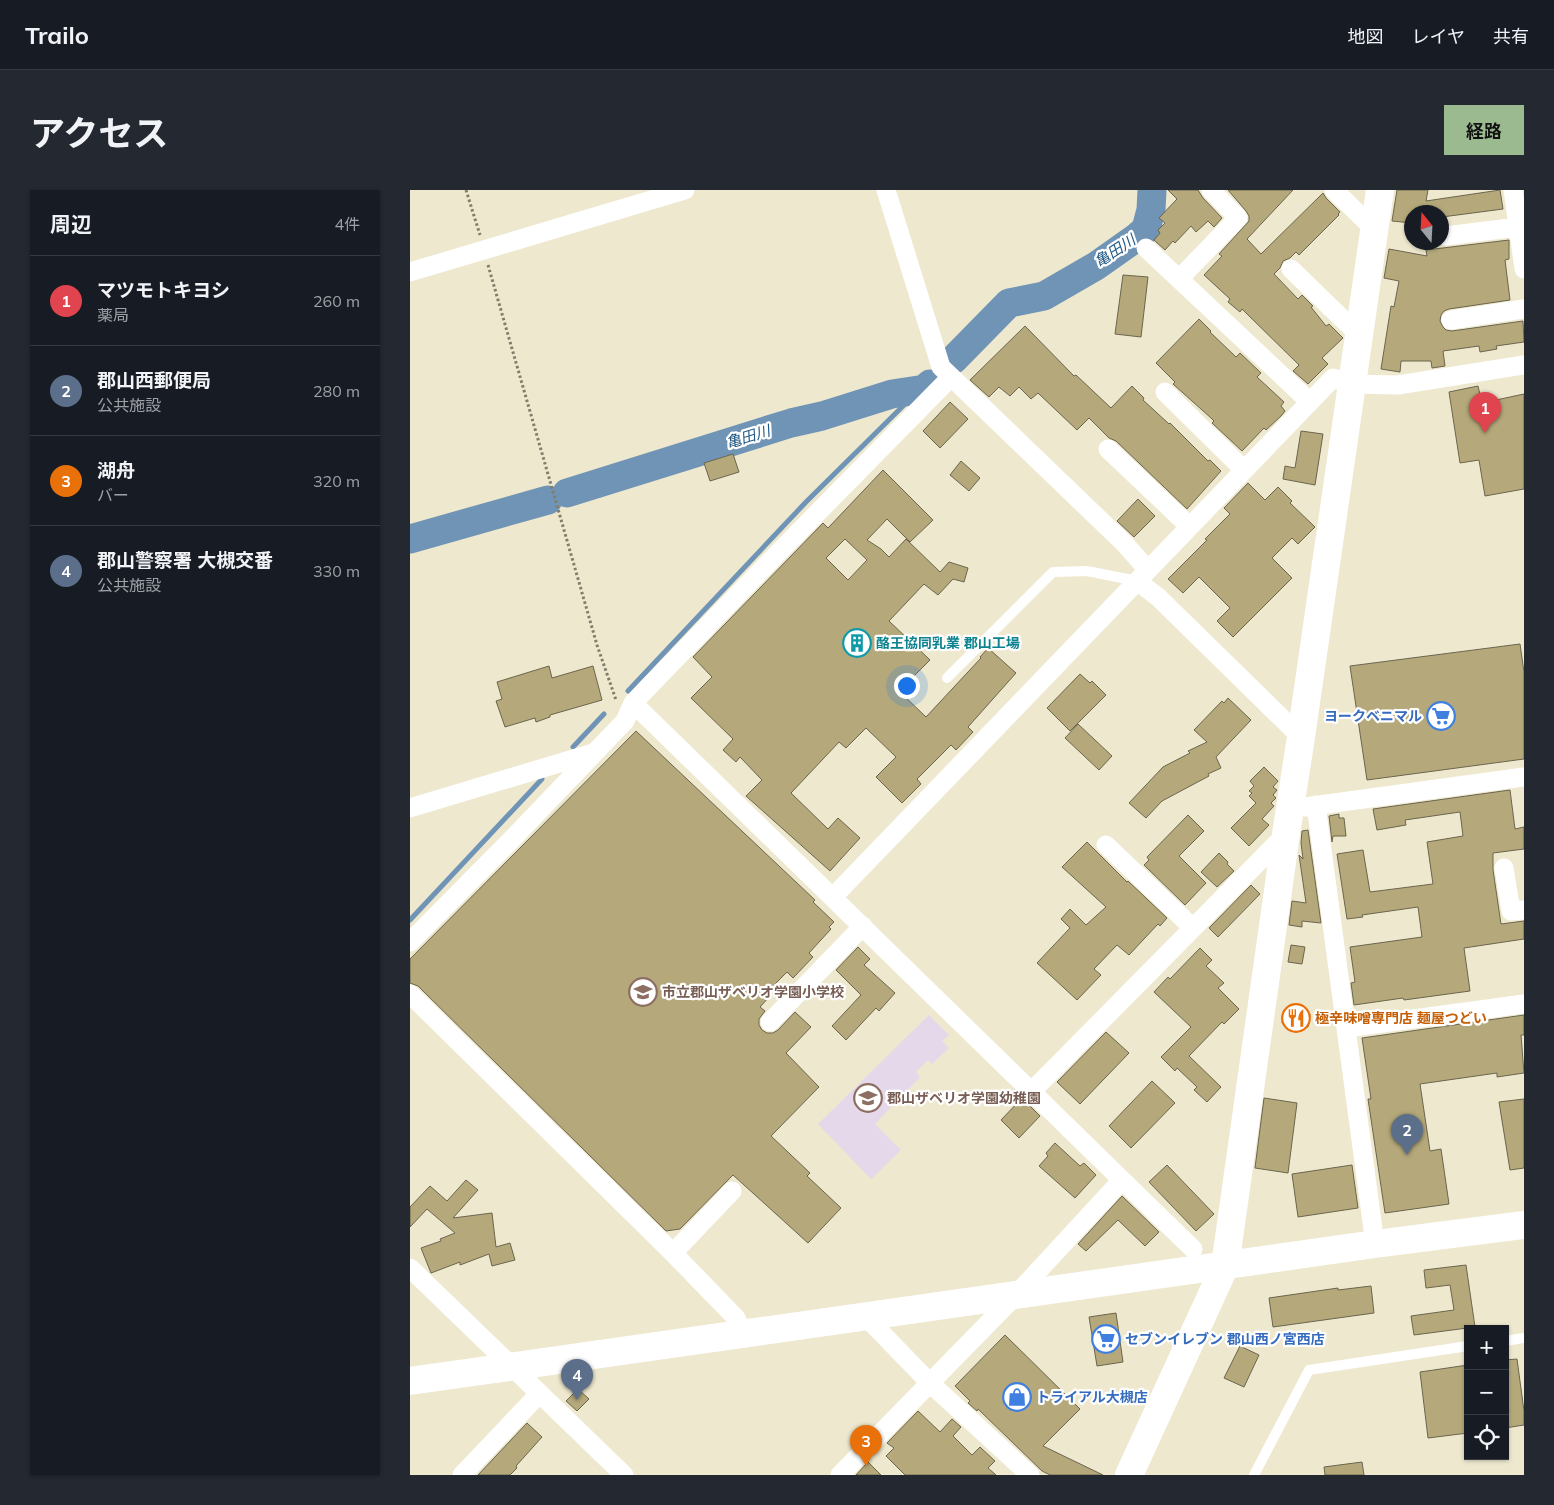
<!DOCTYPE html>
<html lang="ja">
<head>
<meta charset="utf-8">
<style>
	:root { --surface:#171b24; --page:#242831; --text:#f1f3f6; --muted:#9ea1a6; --line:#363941; --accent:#9bba90 }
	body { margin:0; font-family:Mulish,"Noto Sans JP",sans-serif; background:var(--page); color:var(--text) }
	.controls { position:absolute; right:15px; bottom:15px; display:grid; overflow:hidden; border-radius:0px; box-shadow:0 1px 4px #0004 }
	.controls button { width:45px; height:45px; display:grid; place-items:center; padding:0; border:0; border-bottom:1px solid var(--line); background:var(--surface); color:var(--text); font:25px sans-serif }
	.compass { position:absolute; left:994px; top:15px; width:45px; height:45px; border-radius:50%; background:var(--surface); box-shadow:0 1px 4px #0004; rotate:342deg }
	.you { position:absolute; left:496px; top:495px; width:18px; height:18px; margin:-12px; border:4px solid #fff; border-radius:50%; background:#1a73e8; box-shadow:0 0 0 8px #1a73e833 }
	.badge { display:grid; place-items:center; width:32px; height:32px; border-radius:50%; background:var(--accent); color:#fff; font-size:16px; font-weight:700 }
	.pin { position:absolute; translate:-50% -41px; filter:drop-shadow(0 1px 2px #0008) }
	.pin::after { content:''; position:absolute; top:26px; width:18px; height:15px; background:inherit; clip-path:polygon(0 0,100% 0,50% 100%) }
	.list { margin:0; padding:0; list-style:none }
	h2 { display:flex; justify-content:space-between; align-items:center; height:65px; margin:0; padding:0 20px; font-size:21px }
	h2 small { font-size:16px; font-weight:400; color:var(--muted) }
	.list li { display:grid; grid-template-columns:32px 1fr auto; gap:15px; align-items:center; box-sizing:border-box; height:90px; padding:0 20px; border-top:1px solid var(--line) }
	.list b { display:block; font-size:19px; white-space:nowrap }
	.list p { margin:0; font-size:16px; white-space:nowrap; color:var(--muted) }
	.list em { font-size:16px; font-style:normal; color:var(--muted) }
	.icon { flex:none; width:28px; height:28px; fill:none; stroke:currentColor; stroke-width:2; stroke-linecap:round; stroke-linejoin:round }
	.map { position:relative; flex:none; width:1114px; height:1285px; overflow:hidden; border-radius:0px }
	header { display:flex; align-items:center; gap:30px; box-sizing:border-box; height:70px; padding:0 25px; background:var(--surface); border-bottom:1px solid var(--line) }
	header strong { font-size:24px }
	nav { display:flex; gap:28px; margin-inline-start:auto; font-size:18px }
	.intro { display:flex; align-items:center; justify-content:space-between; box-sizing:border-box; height:120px; padding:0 30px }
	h1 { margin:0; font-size:35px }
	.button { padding:12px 22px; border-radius:0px; background:var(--accent); color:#111; font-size:18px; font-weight:700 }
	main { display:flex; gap:30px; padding:0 30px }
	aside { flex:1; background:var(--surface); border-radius:0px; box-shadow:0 1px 4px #0004 }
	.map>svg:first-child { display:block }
</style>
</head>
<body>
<header>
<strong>Trailo</strong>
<nav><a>地図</a><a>レイヤ</a><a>共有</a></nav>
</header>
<div class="intro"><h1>アクセス</h1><a class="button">経路</a></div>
<main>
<aside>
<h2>周辺<small>4件</small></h2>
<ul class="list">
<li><span class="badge" style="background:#e0444e">1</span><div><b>マツモトキヨシ</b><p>薬局</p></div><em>260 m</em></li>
<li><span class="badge" style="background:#5c6f8a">2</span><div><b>郡山西郵便局</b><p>公共施設</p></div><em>280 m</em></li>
<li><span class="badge" style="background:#e8710a">3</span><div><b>湖舟</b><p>バー</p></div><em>320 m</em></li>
<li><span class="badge" style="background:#5c6f8a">4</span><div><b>郡山警察署 大槻交番</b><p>公共施設</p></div><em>330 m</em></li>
</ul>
</aside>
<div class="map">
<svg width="1114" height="1285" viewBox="0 0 1114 1285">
	<rect width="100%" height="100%" fill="#eee8ce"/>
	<!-- education -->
	<path fill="#e6d8eb" d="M 519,825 L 539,845 L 532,851 L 539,858 L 522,874 L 518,870 L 506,882 L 510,887 L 493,905 L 489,900 L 478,911 L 482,916 L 465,934 L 491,960 L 461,989 L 408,934 Z"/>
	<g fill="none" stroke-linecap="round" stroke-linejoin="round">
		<!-- stream -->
		<path stroke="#7094b6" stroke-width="5" d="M 218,501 L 396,312 L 495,214 L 515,199
			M 163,557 L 194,524
			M 0,730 L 132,589"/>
		<!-- river -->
		<path stroke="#7094b6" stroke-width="29" d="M 544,169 L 599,113 L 634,106 L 686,76 L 727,47 L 736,39 L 741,20 L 742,0
			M 157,303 L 381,233 L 412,226 L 482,204 L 515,199 L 520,194
			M 0,349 L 138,310"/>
	</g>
	<!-- building -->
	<path fill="#b5a97b" stroke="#6b654e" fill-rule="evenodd" d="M 758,0 L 788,0 L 793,8 L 812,28 L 804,37 L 798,31 L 786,42 L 781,36 L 765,53 L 763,51 L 755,60 L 744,50 L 750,43 L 748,40 L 755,33 L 749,28 L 767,9 Z
		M 818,0 L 883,0 L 837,49 L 851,64 L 913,3 L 916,8 L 930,22 L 928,24 L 929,25 L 889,65 L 886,62 L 880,68 L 873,71 L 870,78 L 864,84 L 888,109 L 892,105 L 903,116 L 901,117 L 916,136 L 919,134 L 933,148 L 912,168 L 918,174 L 898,194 L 883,181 L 889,175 L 832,119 L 830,122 L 818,112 L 820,109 L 794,85 L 812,66 L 809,64 L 839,31 L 839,26 L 836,21 Z
		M 987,0 L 1018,0 L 1016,11 L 1090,0 L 1093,19 L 1032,27 L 1032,22 L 1002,22 L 1002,33 L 982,31 Z
		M 1099,50 L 1099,69 L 1095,70 L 1100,110 L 1039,119 L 1034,121 L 1031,125 L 1030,131 L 1033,137 L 1036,140 L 1042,141 L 1113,131 L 1114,152 L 1086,156 L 1087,159 L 1070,162 L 1069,156 L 1033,161 L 1035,176 L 1022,178 L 1021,171 L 991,171 L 990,182 L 971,179 L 981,116 L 984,117 L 989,91 L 974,88 L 979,59 L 1017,66 L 1016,60 Z
		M 713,85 L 738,87 L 731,147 L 705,144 Z
		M 789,129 L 801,141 L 800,142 L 826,167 L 830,163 L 851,183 L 847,187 L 874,212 L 871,216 L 875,221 L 871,226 L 856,240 L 854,238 L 832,261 L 802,233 L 804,231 L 801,228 L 763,194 L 765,192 L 746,173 Z
		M 615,136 L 664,186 L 666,185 L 701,218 L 722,196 L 734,208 L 733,210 L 759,234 L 760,233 L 798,271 L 800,270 L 811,281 L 777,319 L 706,251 L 699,248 L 679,228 L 667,240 L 628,203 L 621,209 L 609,197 L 600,206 L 589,197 L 579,207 L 560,190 Z
		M 1068,196 L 1072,213 L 1114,204 L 1114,299 L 1075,306 L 1069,270 L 1050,273 L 1039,202 Z
		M 540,212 L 558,229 L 530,258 L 513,241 Z
		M 891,241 L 913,244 L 905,295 L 873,289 L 875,276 L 885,278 Z
		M 323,264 L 329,282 L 300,291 L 294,273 Z
		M 551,271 L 570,288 L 559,301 L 540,285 Z
		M 473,280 L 523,330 L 500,352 L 477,329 L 457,350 L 471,359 L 479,367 L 496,349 L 530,382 L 539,372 L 558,378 L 554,392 L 543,389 L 528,405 L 514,394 L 479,431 L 520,470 L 489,501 L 516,527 L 571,468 L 570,467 L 578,458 L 606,483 L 558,537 L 563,542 L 546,560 L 541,555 L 507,589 L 511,594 L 492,613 L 466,587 L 486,567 L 456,538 L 436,558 L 429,552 L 381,603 L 418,639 L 428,628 L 450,648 L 420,681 L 336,606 L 352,590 L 330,567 L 326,572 L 313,560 L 323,549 L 281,508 L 302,487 L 283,467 L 413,333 L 418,338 ZM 435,349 L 457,370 L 438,390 L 416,368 Z
		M 838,293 L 855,310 L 868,297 L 882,311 L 880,313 L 905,337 L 888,354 L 882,348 L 862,368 L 882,388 L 823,447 L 807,431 L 820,418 L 789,387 L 773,403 L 758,389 L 797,350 L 795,349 L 820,324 L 814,318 Z
		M 728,309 L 745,326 L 724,347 L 707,331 Z
		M 1110,454 L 1114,482 L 1114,569 L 957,590 L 940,476 Z
		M 139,476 L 142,488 L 183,476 L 192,510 L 140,525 L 140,527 L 126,532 L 125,528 L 95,537 L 86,511 L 92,509 L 87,492 Z
		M 670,484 L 680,493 L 682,491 L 696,505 L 660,541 L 637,518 Z
		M 818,508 L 841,530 L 806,567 L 811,578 L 798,584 L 799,586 L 752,611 L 736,628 L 719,613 L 753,577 L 780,563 L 778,561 L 797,552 L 784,540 L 812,511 L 814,513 Z
		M 668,534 L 702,566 L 689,580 L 655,548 Z
		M 226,541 L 405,710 L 403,712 L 424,732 L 419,737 L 421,739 L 399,763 L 403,767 L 383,788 L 377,782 L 355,804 L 359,807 L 350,817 L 355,821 L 349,829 L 349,835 L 352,840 L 357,843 L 363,843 L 368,840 L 385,822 L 401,837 L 376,863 L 409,897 L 361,946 L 400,983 L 397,986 L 431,1018 L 398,1053 L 323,985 L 270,1039 L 256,1041 L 8,796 L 0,793 L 0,769 Z
		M 854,577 L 868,591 L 863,597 L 867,600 L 863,605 L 866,608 L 861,613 L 864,616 L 852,629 L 859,635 L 839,656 L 821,638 L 846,613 L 839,606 L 842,603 L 839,601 L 844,596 L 840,591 Z
		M 1100,600 L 1105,639 L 1114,637 L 1114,659 L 1083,663 L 1083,680 L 1091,734 L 1114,731 L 1114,749 L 1054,758 L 1060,801 L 994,810 L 993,808 L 944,815 L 941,793 L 945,792 L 940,757 L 1012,747 L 1008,717 L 952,725 L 953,727 L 937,729 L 927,664 L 953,660 L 960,702 L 1023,694 L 1017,652 L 1053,646 L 1050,622 L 995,630 L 996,635 L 967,640 L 963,619 Z
		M 929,624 L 929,628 L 934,628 L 936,646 L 923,646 L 922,652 L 919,626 Z
		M 778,625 L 794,641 L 769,666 L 796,693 L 775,715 L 734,675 L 739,670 L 737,667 Z
		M 898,640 L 911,733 L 892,731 L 892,737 L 879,735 L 882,711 L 896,713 L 889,665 L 893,669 L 891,653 L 892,641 Z
		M 677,652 L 717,692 L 718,691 L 757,728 L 750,736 L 748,734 L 719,765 L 707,755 L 684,779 L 691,785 L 667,810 L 627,773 L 660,738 L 651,729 L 660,719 L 676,735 L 696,717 L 652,677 Z
		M 809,663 L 818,672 L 817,674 L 824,681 L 807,697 L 791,682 Z
		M 841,695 L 850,704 L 808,747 L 799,738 Z
		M 881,755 L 895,757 L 892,774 L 878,772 Z
		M 448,757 L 460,769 L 454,775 L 485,803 L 469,821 L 466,818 L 436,850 L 422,836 L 451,805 L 426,780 Z
		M 790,758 L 802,770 L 796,776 L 814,793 L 808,798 L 829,819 L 814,834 L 812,832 L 779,866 L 811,897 L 797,912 L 784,900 L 787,897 L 767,878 L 765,881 L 751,867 L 781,837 L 744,802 L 758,787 L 760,789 Z
		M 874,820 L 900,824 L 898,837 L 872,833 Z
		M 1114,825 L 1114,845 L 1111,845 L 1114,883 L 1087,887 L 1087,883 L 1010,894 L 1020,961 L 1031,959 L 1039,1014 L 975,1023 L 958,909 L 961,909 L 952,848 Z
		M 696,842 L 719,863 L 670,914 L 647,892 Z
		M 742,891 L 765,913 L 721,958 L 699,936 Z
		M 612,908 L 630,926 L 609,948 L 591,930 Z
		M 854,908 L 887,913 L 878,983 L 845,978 Z
		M 1114,909 L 1114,978 L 1100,980 L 1089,912 Z
		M 645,953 L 670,976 L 674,973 L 686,985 L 665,1008 L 629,976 L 638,966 L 636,963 Z
		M 757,975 L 804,1024 L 786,1041 L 739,992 Z
		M 942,975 L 948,1018 L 888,1027 L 882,984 Z
		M 56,990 L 68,1000 L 43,1028 L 82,1023 L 86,1057 L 100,1053 L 105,1070 L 82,1076 L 79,1064 L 50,1075 L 50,1072 L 21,1083 L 11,1058 L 31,1051 L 30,1049 L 45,1043 L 17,1019 L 0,1037 L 0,1017 L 20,996 L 37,1011 Z
		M 712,1006 L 749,1042 L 735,1056 L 708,1030 L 676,1061 L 668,1054 Z
		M 1056,1075 L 1065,1137 L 1004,1145 L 1001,1126 L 1044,1120 L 1040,1095 L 1016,1098 L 1014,1080 Z
		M 961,1096 L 964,1123 L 863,1137 L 859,1108 L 928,1098 L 928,1100 Z
		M 706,1123 L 713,1172 L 687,1176 L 679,1127 Z
		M 595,1145 L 670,1219 L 633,1256 L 693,1285 L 640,1285 L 632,1281 L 568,1219 L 567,1221 L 558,1213 L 560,1211 L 545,1196 Z
		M 830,1156 L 849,1165 L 834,1197 L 814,1188 Z
		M 1107,1169 L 1114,1221 L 1114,1235 L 1095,1238 L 1095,1170 Z
		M 1058,1175 L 1058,1243 L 1018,1248 L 1010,1182 Z
		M 168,1199 L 179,1209 L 167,1221 L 156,1211 Z
		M 508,1221 L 530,1242 L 542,1229 L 551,1237 L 543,1246 L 562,1265 L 570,1257 L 585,1271 L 578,1278 L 586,1285 L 495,1285 L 476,1266 L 484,1258 L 477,1253 Z
		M 117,1233 L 132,1247 L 106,1276 L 107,1278 L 100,1285 L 68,1285 Z
		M 458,1272 L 471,1285 L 446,1285 Z
		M 952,1272 L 954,1285 L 915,1285 L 914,1277 Z"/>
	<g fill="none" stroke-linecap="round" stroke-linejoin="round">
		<!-- path -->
		<path stroke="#817d6b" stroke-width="3" stroke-dasharray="2.5 2.5" stroke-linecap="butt" d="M 56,0 L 70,45
			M 78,75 L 187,455 L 206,510"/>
		<!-- lane -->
		<path stroke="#fff" stroke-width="10" d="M 537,488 L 643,382 L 677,381 L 727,391
			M 1095,1151 L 1114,1148
			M 844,1285 L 899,1180 L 1058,1156"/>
		<!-- street -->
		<path stroke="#fff" stroke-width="19" d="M 476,0 L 531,177 L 714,353 L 738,380
			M 924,0 L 965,40
			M 1103,0 L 1114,79
			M 1035,46 L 1108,37
			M 736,58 L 900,212
			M 881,79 L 949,145
			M 0,82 L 275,0
			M 769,89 L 828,28 L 801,0
			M 1041,130 L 1114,119
			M 755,202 L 834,280
			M 698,259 L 779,336
			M 727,391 L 748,407 L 891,547
			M 223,513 L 712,990 L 604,1107 L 430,1285
			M 906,615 L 965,1054
			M 895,617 L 1114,587
			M 0,618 L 183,563
			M 696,655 L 783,738
			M 1094,678 L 1101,721 L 1114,720
			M 423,707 L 923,188 L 942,194 L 988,195 L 1114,175
			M 0,752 L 102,649 L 215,531 L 223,513 L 366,365 L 541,187
			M 0,804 L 263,1063 L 326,1128 L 333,1144
			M 360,832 L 453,736
			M 936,838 L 1114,814
			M 622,901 L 876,644
			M 712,990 L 783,1059
			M 263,1063 L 322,1001
			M 0,1078 L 214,1285
			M 455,1126 L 520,1193 L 620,1285
			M 52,1285 L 129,1204"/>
		<!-- secondary -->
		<path stroke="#fff" stroke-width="28" d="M 0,1191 L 965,1054 L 1114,1035
			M 719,1285 L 815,1076 L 876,644 L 891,547 L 970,0"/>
	</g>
	<!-- icons -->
	<defs>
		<symbol id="building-ring" viewBox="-11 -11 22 22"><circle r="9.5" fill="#fff" stroke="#0f9aa8" stroke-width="1.5"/><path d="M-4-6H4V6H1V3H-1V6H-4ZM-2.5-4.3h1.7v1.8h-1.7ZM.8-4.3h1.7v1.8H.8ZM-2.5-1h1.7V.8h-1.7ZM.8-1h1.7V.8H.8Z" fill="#0f9aa8"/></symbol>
		<symbol id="supermarket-ring" viewBox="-11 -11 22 22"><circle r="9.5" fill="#fff" stroke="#3f7fe0" stroke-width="1.5"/><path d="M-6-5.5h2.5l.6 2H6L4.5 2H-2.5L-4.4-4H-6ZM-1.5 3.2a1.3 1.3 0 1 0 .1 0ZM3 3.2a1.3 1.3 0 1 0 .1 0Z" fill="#3f7fe0"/></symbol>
		<symbol id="school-ring" viewBox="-11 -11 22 22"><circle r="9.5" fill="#fff" stroke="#8d6e63" stroke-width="1.5"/><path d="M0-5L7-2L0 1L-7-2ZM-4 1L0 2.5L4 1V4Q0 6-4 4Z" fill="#8d6e63"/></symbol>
		<symbol id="restaurant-ring" viewBox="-11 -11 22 22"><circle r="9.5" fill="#fff" stroke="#e8710a" stroke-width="1.5"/><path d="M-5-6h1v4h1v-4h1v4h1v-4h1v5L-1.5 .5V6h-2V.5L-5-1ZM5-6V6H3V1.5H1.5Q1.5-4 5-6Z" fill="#e8710a"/></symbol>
		<symbol id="shop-ring" viewBox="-11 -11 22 22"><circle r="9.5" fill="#fff" stroke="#3f7fe0" stroke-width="1.5"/><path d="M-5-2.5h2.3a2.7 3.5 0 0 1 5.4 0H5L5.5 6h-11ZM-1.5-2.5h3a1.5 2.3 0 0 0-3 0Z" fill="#3f7fe0"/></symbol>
	</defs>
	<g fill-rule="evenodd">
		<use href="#building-ring" x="431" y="437" width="32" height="32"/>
		<use href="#supermarket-ring" x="1015" y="510" width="32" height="32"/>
		<use href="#school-ring" x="217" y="786" width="32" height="32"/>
		<use href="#restaurant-ring" x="870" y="812" width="32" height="32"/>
		<use href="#school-ring" x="442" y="892" width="32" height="32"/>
		<use href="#supermarket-ring" x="680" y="1133" width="32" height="32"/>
		<use href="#shop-ring" x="591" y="1191" width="32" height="32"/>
	</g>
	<g text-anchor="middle" stroke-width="4.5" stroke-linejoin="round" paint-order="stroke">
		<!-- culture labels -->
		<g font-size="14" font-weight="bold" fill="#0d838f" stroke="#fff" text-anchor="start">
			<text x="466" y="458">酪王協同乳業 郡山工場</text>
		</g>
		<!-- shop labels -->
		<g font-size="14" font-weight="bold" fill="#366cbe" stroke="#fff" text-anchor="start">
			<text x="1012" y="531" text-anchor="end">ヨークベニマル</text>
			<text x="715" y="1154">セブンイレブン 郡山西ノ宮西店</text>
			<text x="626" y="1212">トライアル大槻店</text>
		</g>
		<!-- education labels -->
		<g font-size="14" font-weight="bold" fill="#785e54" stroke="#fff" text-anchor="start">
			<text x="252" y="807">市立郡山ザベリオ学園小学校</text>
			<text x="477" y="913">郡山ザベリオ学園幼稚園</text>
		</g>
		<!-- food labels -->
		<g font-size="14" font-weight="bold" fill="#c56008" stroke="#fff" text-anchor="start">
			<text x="905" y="833">極辛味噌専門店 麺屋つどい</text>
		</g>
		<!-- water labels -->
		<g font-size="15" font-style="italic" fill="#1d5582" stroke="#fff">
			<text transform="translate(705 61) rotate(-33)" y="5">亀田川</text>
			<text transform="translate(338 247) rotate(-17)" y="5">亀田川</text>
		</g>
	</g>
</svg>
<div class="controls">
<button>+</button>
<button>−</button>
<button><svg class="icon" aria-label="locate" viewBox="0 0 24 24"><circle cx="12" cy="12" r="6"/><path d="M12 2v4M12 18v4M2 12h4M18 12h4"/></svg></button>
</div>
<svg class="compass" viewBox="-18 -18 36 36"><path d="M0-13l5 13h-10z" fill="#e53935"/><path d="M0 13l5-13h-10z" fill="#9ea1a6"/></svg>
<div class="you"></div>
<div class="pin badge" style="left:1075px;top:243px;background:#e0444e">1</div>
<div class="pin badge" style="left:997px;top:965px;background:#5c6f8a">2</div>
<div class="pin badge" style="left:456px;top:1276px;background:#e8710a">3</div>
<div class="pin badge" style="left:167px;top:1210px;background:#5c6f8a">4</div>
</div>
</main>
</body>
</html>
